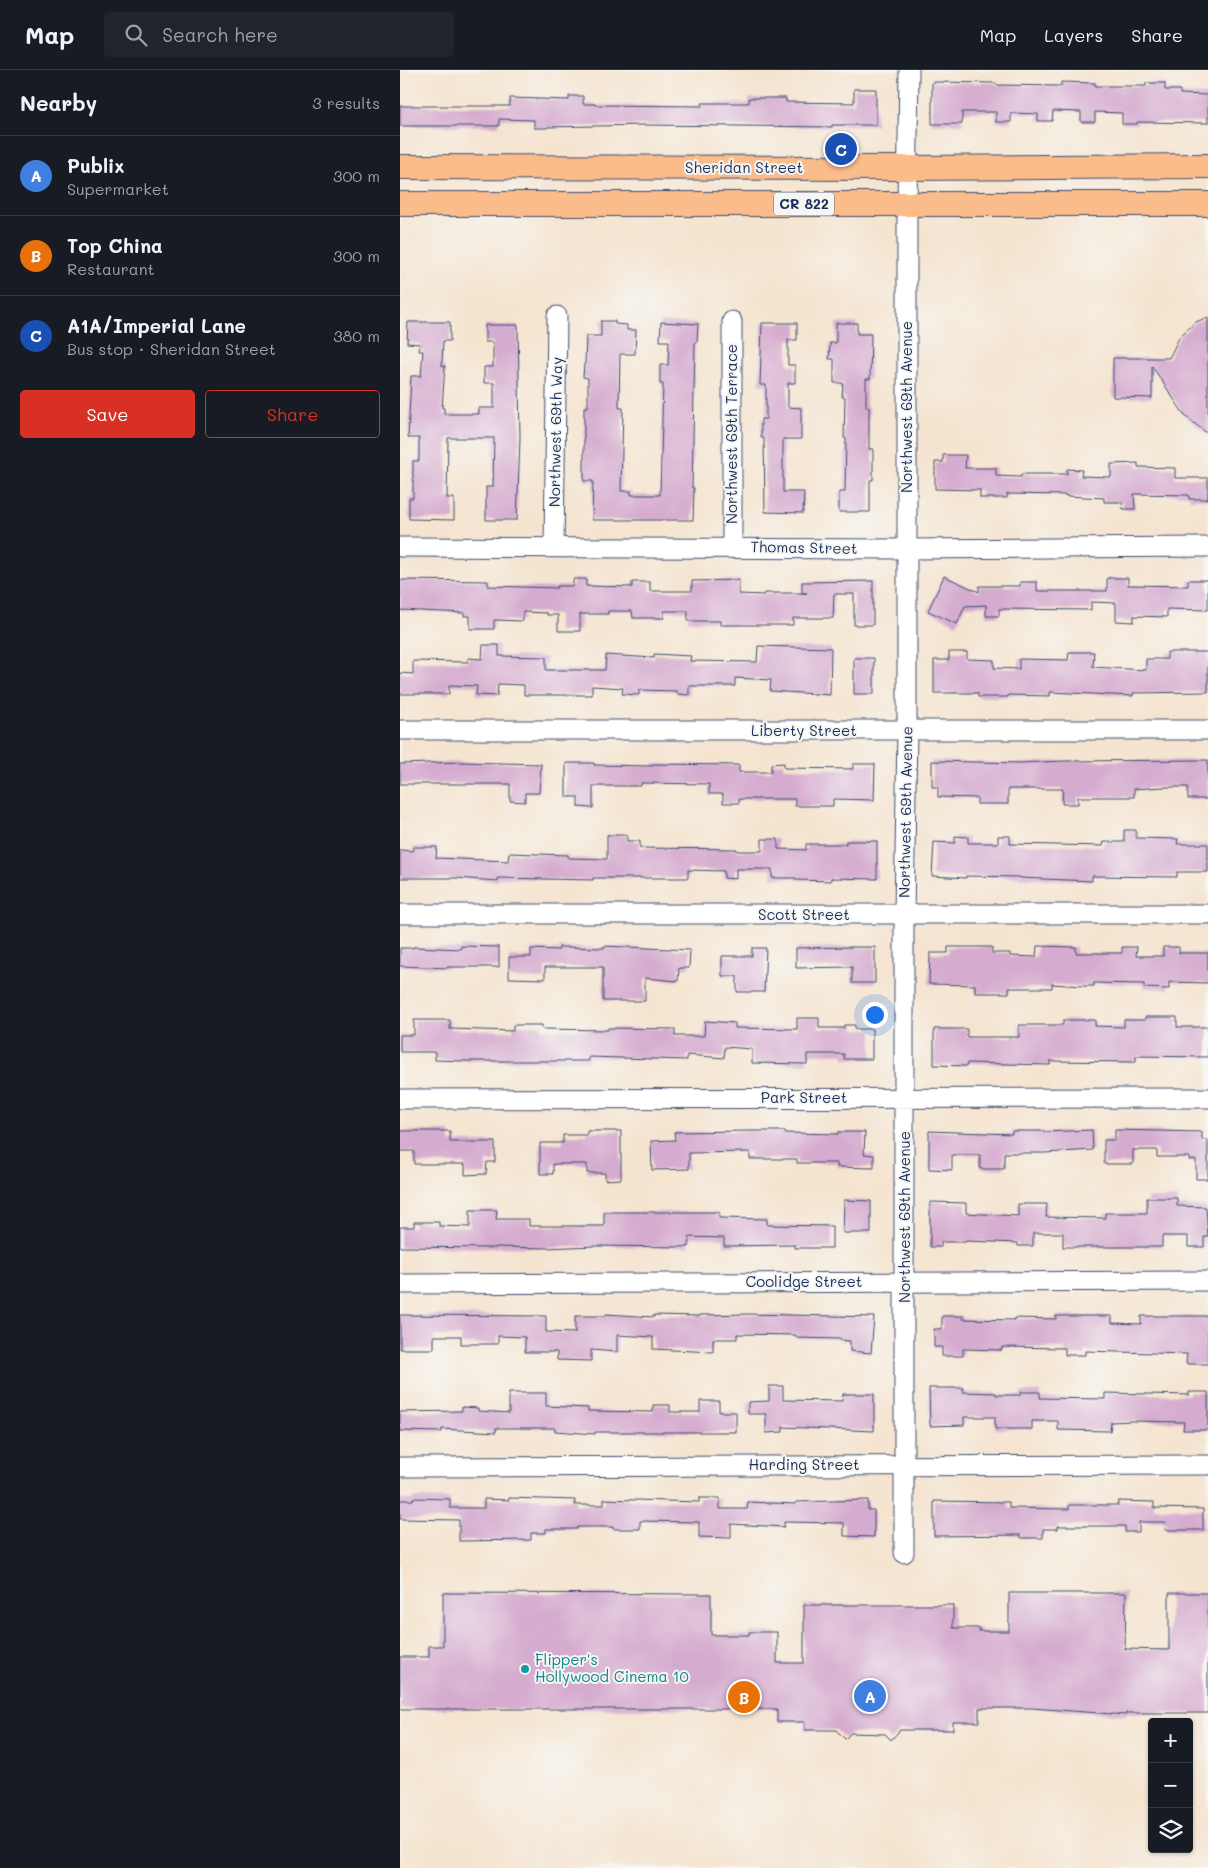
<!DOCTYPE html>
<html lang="en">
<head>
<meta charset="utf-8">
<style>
	:root { --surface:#171b24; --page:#20242c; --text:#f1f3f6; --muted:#9ea1a6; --line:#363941; --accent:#d93025 }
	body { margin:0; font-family:Mali,sans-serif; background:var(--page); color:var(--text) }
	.controls { position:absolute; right:15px; bottom:15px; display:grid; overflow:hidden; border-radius:5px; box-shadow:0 1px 4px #0004 }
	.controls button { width:45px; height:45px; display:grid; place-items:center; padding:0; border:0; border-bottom:1px solid var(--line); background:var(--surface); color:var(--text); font:25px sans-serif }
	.you { position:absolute; left:474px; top:944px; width:18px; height:18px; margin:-12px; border:4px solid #fff; border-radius:50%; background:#1a73e8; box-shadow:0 0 0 8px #1a73e833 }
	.badge { display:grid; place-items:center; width:32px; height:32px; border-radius:50%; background:var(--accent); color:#fff; font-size:16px; font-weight:700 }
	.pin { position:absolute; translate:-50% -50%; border:2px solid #fff; box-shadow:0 1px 5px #0006 }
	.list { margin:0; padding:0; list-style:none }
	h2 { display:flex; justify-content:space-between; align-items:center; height:65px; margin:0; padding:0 20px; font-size:21px }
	h2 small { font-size:16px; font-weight:400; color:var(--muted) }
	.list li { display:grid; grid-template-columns:32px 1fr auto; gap:15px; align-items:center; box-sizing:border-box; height:80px; padding:0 20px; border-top:1px solid var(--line) }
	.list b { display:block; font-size:19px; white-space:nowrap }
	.list p { margin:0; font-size:16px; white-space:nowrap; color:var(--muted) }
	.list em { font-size:16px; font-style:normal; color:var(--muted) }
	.actions { display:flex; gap:10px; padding:15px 20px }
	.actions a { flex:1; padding:11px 0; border:1px solid var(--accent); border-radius:5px; text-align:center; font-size:18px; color:var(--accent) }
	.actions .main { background:var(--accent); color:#fff }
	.icon { flex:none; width:28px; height:28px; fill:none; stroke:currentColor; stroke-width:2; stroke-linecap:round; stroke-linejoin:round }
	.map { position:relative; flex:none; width:808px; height:1798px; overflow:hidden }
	header { display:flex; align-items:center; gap:30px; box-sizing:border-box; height:70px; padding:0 25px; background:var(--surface); border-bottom:1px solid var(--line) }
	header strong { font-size:24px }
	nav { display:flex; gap:28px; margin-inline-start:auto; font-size:18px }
	.search { width:350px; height:45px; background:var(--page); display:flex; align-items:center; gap:12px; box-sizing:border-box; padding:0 18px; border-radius:5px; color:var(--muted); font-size:19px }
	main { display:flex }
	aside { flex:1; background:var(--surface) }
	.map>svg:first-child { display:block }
</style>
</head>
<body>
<header>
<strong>Map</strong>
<div class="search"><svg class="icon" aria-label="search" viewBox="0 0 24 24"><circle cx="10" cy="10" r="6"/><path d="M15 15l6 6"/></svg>Search here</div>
<nav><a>Map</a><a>Layers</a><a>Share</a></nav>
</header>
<main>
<aside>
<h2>Nearby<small>3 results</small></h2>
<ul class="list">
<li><span class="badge" style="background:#3f7fe0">A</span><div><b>Publix</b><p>Supermarket</p></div><em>300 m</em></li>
<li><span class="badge" style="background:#e8710a">B</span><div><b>Top China</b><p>Restaurant</p></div><em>300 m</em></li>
<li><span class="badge" style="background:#1a4fb4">C</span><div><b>A1A/Imperial Lane</b><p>Bus stop · Sheridan Street</p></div><em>380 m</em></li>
</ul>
<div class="actions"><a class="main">Save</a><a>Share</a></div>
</aside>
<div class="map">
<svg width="808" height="1798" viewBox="0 0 808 1798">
	<rect width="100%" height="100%" fill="#f6f6f2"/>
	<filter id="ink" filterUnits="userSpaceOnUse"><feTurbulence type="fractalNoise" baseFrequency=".02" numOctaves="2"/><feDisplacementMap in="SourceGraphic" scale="10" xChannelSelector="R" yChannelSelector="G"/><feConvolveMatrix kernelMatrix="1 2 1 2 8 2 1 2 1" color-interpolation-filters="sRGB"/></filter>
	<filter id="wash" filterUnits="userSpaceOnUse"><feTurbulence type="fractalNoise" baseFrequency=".0096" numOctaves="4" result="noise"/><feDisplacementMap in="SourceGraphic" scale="20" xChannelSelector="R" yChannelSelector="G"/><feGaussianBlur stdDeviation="1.12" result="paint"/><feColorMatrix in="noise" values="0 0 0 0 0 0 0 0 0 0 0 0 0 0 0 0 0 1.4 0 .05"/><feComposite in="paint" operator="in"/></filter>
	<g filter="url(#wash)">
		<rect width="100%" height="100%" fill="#f5e4d0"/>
		<g id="blocks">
			<!-- building -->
			<path fill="#d5abcf" d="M 532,12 L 596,13 L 596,15 L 661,16 L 661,12 L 695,13 L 695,16 L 746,16 L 746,13 L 765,13 L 765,20 L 780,20 L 780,24 L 808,25 L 808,53 L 737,52 L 737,54 L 722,54 L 722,43 L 695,42 L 695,52 L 681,52 L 681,42 L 653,41 L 652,51 L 638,51 L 638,44 L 611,43 L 611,52 L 596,52 L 596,42 L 562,42 L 562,54 L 532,54 Z
				M 454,19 L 476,19 L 476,55 L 432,55 L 432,57 L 243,55 L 147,57 L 147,58 L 134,58 L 134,50 L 99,49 L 99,56 L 0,56 L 0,36 L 110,36 L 110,28 L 169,30 L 169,26 L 183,26 L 183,34 L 195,34 L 195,35 L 302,36 L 302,33 L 349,33 L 349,28 L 386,28 L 386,32 L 454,33 Z
				M 808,247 L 808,364 L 785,346 L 752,296 L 752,328 L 713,327 L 713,288 L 769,288 L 780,266 L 796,252 Z
				M 201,251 L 215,251 L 215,254 L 227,255 L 227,260 L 236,260 L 235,284 L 220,284 L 219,338 L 223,338 L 221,421 L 231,421 L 231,425 L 260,425 L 263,314 L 260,314 L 260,295 L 268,295 L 269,271 L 260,271 L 261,252 L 298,254 L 297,272 L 295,272 L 292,418 L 294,418 L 293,450 L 192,450 L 193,411 L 184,411 L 184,337 L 188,337 L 188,308 L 183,307 L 184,294 L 185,294 L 186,266 L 201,266 Z
				M 8,252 L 50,252 L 50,271 L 43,271 L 42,296 L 45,296 L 42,338 L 44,338 L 44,344 L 79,344 L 79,338 L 94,338 L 94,313 L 84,313 L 84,297 L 93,297 L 93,272 L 85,272 L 85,255 L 118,255 L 120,368 L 117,450 L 86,450 L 86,417 L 93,417 L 94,368 L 48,368 L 47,428 L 54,428 L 54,450 L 9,449 L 9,428 L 13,428 L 13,391 L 19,391 L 19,368 L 8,368 L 11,306 L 21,306 L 23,281 L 19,281 L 20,274 L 7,273 Z
				M 362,253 L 397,253 L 397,270 L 388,270 L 388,295 L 395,295 L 395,313 L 388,313 L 388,337 L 401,338 L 401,369 L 383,369 L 383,422 L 404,422 L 403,443 L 365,442 L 364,368 L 361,368 L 361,349 L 366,349 L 366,315 L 360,315 Z
				M 436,253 L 457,253 L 457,264 L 471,264 L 470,309 L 466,309 L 466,337 L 469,337 L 469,379 L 473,379 L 473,410 L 470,410 L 470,442 L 439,442 L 439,422 L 445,422 L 446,368 L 444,368 L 445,327 L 442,327 L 443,313 L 434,313 L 434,289 L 429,289 L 430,273 L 436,273 Z
				M 543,385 L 566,385 L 565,398 L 596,398 L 596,406 L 621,407 L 621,404 L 667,404 L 667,399 L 682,400 L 681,406 L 711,407 L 711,394 L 738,393 L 738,397 L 775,398 L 775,408 L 808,408 L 808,429 L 789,429 L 789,425 L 734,424 L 735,439 L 723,439 L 722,432 L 704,432 L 704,428 L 666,426 L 666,425 L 607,424 L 607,428 L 580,428 L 580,420 L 535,419 L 535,392 L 543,392 Z
				M 544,506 L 579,522 L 579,516 L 620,516 L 620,512 L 637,512 L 637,521 L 707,521 L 707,508 L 728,508 L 728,515 L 788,516 L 788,510 L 808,510 L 808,540 L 767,539 L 767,547 L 734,546 L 734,552 L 716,551 L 716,533 L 691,532 L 691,540 L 599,539 L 599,546 L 586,546 L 586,535 L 565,536 L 557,554 L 528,541 Z
				M 173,509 L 186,509 L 186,516 L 232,517 L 232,512 L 250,512 L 250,521 L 292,521 L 292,511 L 339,510 L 339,524 L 364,525 L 364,523 L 407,523 L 402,523 L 402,512 L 473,511 L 473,555 L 454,555 L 454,524 L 434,524 L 433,548 L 393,548 L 393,555 L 320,555 L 320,551 L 288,551 L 288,541 L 264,541 L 264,548 L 233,548 L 232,541 L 208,541 L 208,544 L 180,544 L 180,561 L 158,561 L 158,545 L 147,545 L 147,543 L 123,542 L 123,551 L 94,550 L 94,559 L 70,559 L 70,546 L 64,546 L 64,543 L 0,540 L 0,510 L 88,511 L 88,516 L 157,518 L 157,516 L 173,516 Z
				M 83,575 L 99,575 L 99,586 L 146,587 L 146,600 L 205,600 L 206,585 L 254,588 L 254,584 L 291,586 L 290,591 L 357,592 L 358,576 L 431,578 L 430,625 L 370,621 L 371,610 L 335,608 L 335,616 L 289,616 L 289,625 L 277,624 L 277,621 L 239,620 L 239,625 L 222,624 L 223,618 L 192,616 L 192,625 L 124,625 L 124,615 L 98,614 L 97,626 L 76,625 L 77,616 L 49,615 L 49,624 L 0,624 L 0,603 L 13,604 L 13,591 L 68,592 L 68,588 L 82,589 Z
				M 549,582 L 567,582 L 567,589 L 594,590 L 594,598 L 619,599 L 619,589 L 668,590 L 669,582 L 694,582 L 693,597 L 746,600 L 746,589 L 767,589 L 767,582 L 808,582 L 808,622 L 733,623 L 733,626 L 650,622 L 650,626 L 608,625 L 608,627 L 578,627 L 578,623 L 534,623 L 534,590 L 549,590 Z
				M 454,588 L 474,588 L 474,624 L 454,624 Z
				M 808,690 L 808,729 L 788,729 L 788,717 L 764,717 L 734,719 L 734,727 L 678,727 L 678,734 L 662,734 L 663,719 L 608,719 L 608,734 L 577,734 L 577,728 L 538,727 L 538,717 L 532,717 L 532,691 L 620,693 L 663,691 Z
				M 61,692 L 141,694 L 139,723 L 125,723 L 125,732 L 110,731 L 110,714 L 0,714 L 0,694 Z
				M 166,693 L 194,693 L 194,695 L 253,696 L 253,694 L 339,695 L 339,702 L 371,702 L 371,694 L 384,693 L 384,698 L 453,699 L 453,694 L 475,694 L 474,730 L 433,729 L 433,736 L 395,736 L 395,729 L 339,729 L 339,733 L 323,733 L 323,724 L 309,724 L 309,714 L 241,713 L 241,716 L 193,716 L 193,738 L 178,737 L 178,727 L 166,727 Z
				M 724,760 L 736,760 L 736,768 L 778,769 L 777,774 L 808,774 L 808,802 L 777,802 L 777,807 L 692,806 L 692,811 L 620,808 L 620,807 L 566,806 L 566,808 L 532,806 L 534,772 L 555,773 L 555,766 L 568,767 L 568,773 L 598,773 L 598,766 L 610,766 L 610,774 L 703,776 L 704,772 L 724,772 Z
				M 207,765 L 227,765 L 227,771 L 240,771 L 240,778 L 337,779 L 337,781 L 362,781 L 362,769 L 378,769 L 378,779 L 406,780 L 406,774 L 446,774 L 446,771 L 477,771 L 477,809 L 431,808 L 431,811 L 396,810 L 396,808 L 372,808 L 372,799 L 336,799 L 336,809 L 324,808 L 324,801 L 288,800 L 288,808 L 193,808 L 193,810 L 98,808 L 98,811 L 56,808 L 0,808 L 0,780 L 13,781 L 13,777 L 37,777 L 36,788 L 108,791 L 109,783 L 168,785 L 168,788 L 207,789 Z
				M 61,876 L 99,877 L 99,897 L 48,897 L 48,898 L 0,896 L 0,878 L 13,878 L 13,877 L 61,879 Z
				M 204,876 L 290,880 L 289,898 L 279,898 L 278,911 L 245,908 L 245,931 L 203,931 L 203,897 L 145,897 L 145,909 L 109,908 L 109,887 L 131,887 L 131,879 L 159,880 L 159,877 L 204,878 Z
				M 637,876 L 676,877 L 676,883 L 722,883 L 722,877 L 737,877 L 736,886 L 763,886 L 763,877 L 779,877 L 779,883 L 808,883 L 808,913 L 769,912 L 769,919 L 744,918 L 744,914 L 694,913 L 694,916 L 682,916 L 652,914 L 652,918 L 609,918 L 609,923 L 575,923 L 575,915 L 529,914 L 530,883 L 548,883 L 548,877 L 592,877 L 592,883 L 610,883 L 610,886 L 636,887 Z
				M 452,877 L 475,877 L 475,913 L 452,913 L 452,897 L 396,898 L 396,878 Z
				M 352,878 L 366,878 L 364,922 L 337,922 L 337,906 L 322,906 L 322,886 L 352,886 Z
				M 745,947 L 777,947 L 777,957 L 808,957 L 808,987 L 736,986 L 736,992 L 650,991 L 650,995 L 567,993 L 567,996 L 534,995 L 534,959 L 567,959 L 567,967 L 619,967 L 619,955 L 663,955 L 663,950 L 695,950 L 695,956 L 724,957 L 724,950 L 745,950 Z
				M 397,948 L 419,948 L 419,958 L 444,958 L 444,955 L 455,955 L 455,959 L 472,959 L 472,989 L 444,989 L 444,984 L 407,984 L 407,994 L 352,993 L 352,979 L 325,977 L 324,988 L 287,985 L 287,990 L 189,987 L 189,991 L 64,991 L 35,990 L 35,982 L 0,982 L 0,965 L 14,965 L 14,950 L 50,950 L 50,959 L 113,961 L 113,955 L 142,955 L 142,959 L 208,960 L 208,958 L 275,959 L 275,966 L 304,966 L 305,951 L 335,953 L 335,958 L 397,959 Z
				M 692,1060 L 693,1080 L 644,1083 L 604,1083 L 604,1099 L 580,1099 L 580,1085 L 552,1085 L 552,1100 L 529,1099 L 529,1061 L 612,1064 L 612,1061 L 644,1061 L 644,1062 Z
				M 715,1060 L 802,1062 L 802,1070 L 808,1070 L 808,1109 L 796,1109 L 796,1090 L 789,1090 L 789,1087 L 757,1087 L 757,1080 L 733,1080 L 733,1094 L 704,1094 L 704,1070 L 715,1070 Z
				M 0,1061 L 50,1061 L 50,1072 L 95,1072 L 95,1092 L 87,1092 L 86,1104 L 65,1105 L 65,1094 L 14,1094 L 14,1081 L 0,1081 Z
				M 187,1061 L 221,1061 L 221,1109 L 205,1110 L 205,1103 L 187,1103 L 187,1094 L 153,1094 L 153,1104 L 140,1104 L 140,1073 L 163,1073 L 163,1065 L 187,1065 Z
				M 350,1061 L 385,1061 L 385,1063 L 438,1064 L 438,1062 L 465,1062 L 464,1084 L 474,1085 L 474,1098 L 437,1097 L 437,1093 L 397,1093 L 397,1089 L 350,1089 L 350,1082 L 289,1083 L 289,1099 L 252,1100 L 251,1071 L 275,1070 L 274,1062 Z
				M 747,1128 L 777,1128 L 777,1136 L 806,1137 L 808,1167 L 804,1167 L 804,1177 L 788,1177 L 788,1166 L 762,1166 L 762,1177 L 663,1177 L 663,1163 L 633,1163 L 633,1176 L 618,1176 L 618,1173 L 566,1171 L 566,1172 L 541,1172 L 541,1177 L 530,1177 L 530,1132 L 566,1133 L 566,1143 L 618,1146 L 618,1134 L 647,1134 L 646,1147 L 705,1148 L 705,1143 L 747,1143 Z
				M 444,1130 L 471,1131 L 471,1163 L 443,1163 Z
				M 70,1140 L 97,1140 L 96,1149 L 129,1149 L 129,1156 L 204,1156 L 204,1142 L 319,1142 L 319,1148 L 367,1149 L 367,1155 L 432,1156 L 432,1178 L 395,1178 L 395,1175 L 324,1176 L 324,1168 L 289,1167 L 289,1177 L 195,1176 L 145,1178 L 96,1177 L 96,1178 L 0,1177 L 0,1157 L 14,1157 L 14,1152 L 39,1152 L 39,1156 L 70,1157 Z
				M 206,1244 L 254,1247 L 254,1245 L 300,1246 L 300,1245 L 348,1244 L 474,1247 L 471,1283 L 450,1281 L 450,1271 L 440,1270 L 441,1269 L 396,1268 L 396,1265 L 337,1264 L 337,1269 L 313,1269 L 313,1282 L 253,1279 L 253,1267 L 217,1265 L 217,1282 L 191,1280 L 191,1291 L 157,1290 L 157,1282 L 125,1282 L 125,1267 L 98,1266 L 98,1274 L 61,1274 L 61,1266 L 34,1266 L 34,1279 L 0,1279 L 0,1245 L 146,1246 L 146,1262 L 175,1263 L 175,1246 L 206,1246 Z
				M 542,1246 L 563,1246 L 563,1249 L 614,1250 L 614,1248 L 656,1249 L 656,1246 L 712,1246 L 712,1253 L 741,1254 L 741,1246 L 808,1246 L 808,1294 L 786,1294 L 787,1284 L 685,1281 L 685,1285 L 665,1285 L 665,1278 L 602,1277 L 602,1280 L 563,1279 L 563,1286 L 542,1286 L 542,1277 L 534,1277 L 534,1259 L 542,1259 Z
				M 369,1316 L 383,1316 L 383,1330 L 442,1331 L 443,1324 L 474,1324 L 474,1361 L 383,1357 L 383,1362 L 366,1363 L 366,1344 L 348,1344 L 348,1332 L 369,1331 Z
				M 529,1318 L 563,1318 L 563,1322 L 596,1323 L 596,1325 L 621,1325 L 621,1322 L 640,1322 L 640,1328 L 705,1329 L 705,1323 L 789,1325 L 789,1322 L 808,1322 L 808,1360 L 783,1360 L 784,1352 L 731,1351 L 711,1352 L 710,1361 L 658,1360 L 658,1351 L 632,1351 L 632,1359 L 595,1359 L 595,1347 L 564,1347 L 564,1355 L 530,1356 Z
				M 109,1323 L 146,1323 L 146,1336 L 188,1338 L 188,1341 L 253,1342 L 253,1335 L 270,1335 L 270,1342 L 300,1342 L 300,1331 L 319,1331 L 319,1342 L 336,1342 L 336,1362 L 195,1362 L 195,1364 L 155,1361 L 155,1358 L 96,1358 L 96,1362 L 42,1359 L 42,1362 L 0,1361 L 0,1342 L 62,1341 L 62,1337 L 78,1338 L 78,1341 L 109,1343 Z
				M 13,1428 L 50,1429 L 50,1438 L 84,1438 L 84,1429 L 109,1430 L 109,1428 L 175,1430 L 175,1435 L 204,1435 L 204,1429 L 299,1432 L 299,1428 L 320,1428 L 320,1439 L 347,1439 L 348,1432 L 396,1434 L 396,1432 L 468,1430 L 468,1440 L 474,1440 L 474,1467 L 444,1466 L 444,1453 L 384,1452 L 384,1457 L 331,1454 L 331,1468 L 299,1467 L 299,1452 L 240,1451 L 240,1459 L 213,1459 L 213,1457 L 177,1457 L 177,1459 L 146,1459 L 146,1463 L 131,1463 L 131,1470 L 59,1471 L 59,1450 L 0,1449 L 0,1430 L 13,1430 Z
				M 534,1431 L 609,1432 L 609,1438 L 669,1439 L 669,1435 L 718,1435 L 718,1431 L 754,1432 L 754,1438 L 803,1439 L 803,1460 L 765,1460 L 766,1452 L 739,1452 L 739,1462 L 725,1462 L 725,1456 L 658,1456 L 658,1459 L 643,1459 L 643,1468 L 621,1468 L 621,1465 L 534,1466 Z
				M 43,1523 L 311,1524 L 311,1565 L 349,1565 L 349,1562 L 377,1562 L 377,1593 L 404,1593 L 404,1535 L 553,1535 L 553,1558 L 579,1558 L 579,1561 L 609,1561 L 609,1523 L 726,1523 L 725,1579 L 769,1580 L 769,1523 L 808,1523 L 808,1643 L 726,1643 L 726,1645 L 632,1638 L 579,1638 L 579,1652 L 553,1652 L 553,1660 L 500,1660 L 491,1670 L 485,1664 L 451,1663 L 445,1669 L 436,1660 L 405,1660 L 405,1652 L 377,1652 L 377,1639 L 0,1639 L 0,1587 L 29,1587 L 29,1576 L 43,1576 Z"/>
		</g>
	</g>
	<g filter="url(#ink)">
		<use href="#blocks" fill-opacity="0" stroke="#3c4a6f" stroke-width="1"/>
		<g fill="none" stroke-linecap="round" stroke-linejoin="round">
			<defs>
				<path id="minor" d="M 0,477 L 507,479 L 808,477
					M 154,477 L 157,246
					M 332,477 L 332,251
					M 0,660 L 808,660
					M 0,844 L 808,844
					M 0,1029 L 808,1028
					M 0,1214 L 808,1211
					M 0,1397 L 808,1395
					M 504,1483 L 504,845 L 507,661 L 507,134 L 509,0"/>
				<path id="major" d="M 0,97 L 508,98 L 808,96
					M 0,134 L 808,134"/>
			</defs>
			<!-- minor casing -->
			<use href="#minor" stroke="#3c4a6f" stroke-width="21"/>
			<!-- major casing -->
			<use href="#major" stroke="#3c4a6f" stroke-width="26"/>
			<!-- minor -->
			<use href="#minor" stroke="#fff" stroke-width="19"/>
			<!-- major -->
			<use href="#major" stroke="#f9bc8a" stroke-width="24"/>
		</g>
	</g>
	<!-- markers -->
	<circle fill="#0f9aa8" stroke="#f6f6f2" stroke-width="2" cx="125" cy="1599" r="5"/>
	<g text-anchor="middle" stroke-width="4" stroke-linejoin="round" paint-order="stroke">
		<!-- shield labels -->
		<rect fill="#f6f6f2" stroke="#5d6b8a" stroke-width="1" x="374" y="122.5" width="60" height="23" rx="4"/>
		<g font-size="14" font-weight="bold" fill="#1b2f5e">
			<text x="404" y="139">CR 822</text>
		</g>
		<!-- street labels -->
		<g font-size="15" fill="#1b2f5e" stroke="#f6f6f2">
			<text x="344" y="103">Sheridan Street</text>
			<text transform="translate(507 337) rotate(-90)" y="5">Northwest 69th Avenue</text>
			<text transform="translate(156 362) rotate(-89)" y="5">Northwest 69th Way</text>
			<text transform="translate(332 364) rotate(-90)" y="5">Northwest 69th Terrace</text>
			<text transform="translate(404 478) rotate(1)" y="5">Thomas Street</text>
			<text x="404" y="666">Liberty Street</text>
			<text transform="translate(506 742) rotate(-89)" y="5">Northwest 69th Avenue</text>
			<text x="404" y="850">Scott Street</text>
			<text x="404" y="1033">Park Street</text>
			<text transform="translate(505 1147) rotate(-90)" y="5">Northwest 69th Avenue</text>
			<text x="404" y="1217">Coolidge Street</text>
			<text x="404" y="1400">Harding Street</text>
		</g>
		<!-- culture labels -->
		<g font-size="15" fill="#0d838f" stroke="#f6f6f2" text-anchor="start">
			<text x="135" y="1595">Flipper's<tspan x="135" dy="17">Hollywood Cinema 10</tspan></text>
		</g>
	</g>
</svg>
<div class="controls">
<button>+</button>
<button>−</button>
<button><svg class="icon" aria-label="layers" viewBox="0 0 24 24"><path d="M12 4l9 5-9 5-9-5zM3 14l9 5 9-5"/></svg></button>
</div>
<div class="you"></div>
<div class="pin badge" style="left:470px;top:1626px;background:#3f7fe0">A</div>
<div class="pin badge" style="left:344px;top:1627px;background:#e8710a">B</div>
<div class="pin badge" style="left:441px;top:79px;background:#1a4fb4">C</div>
</div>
</main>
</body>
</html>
